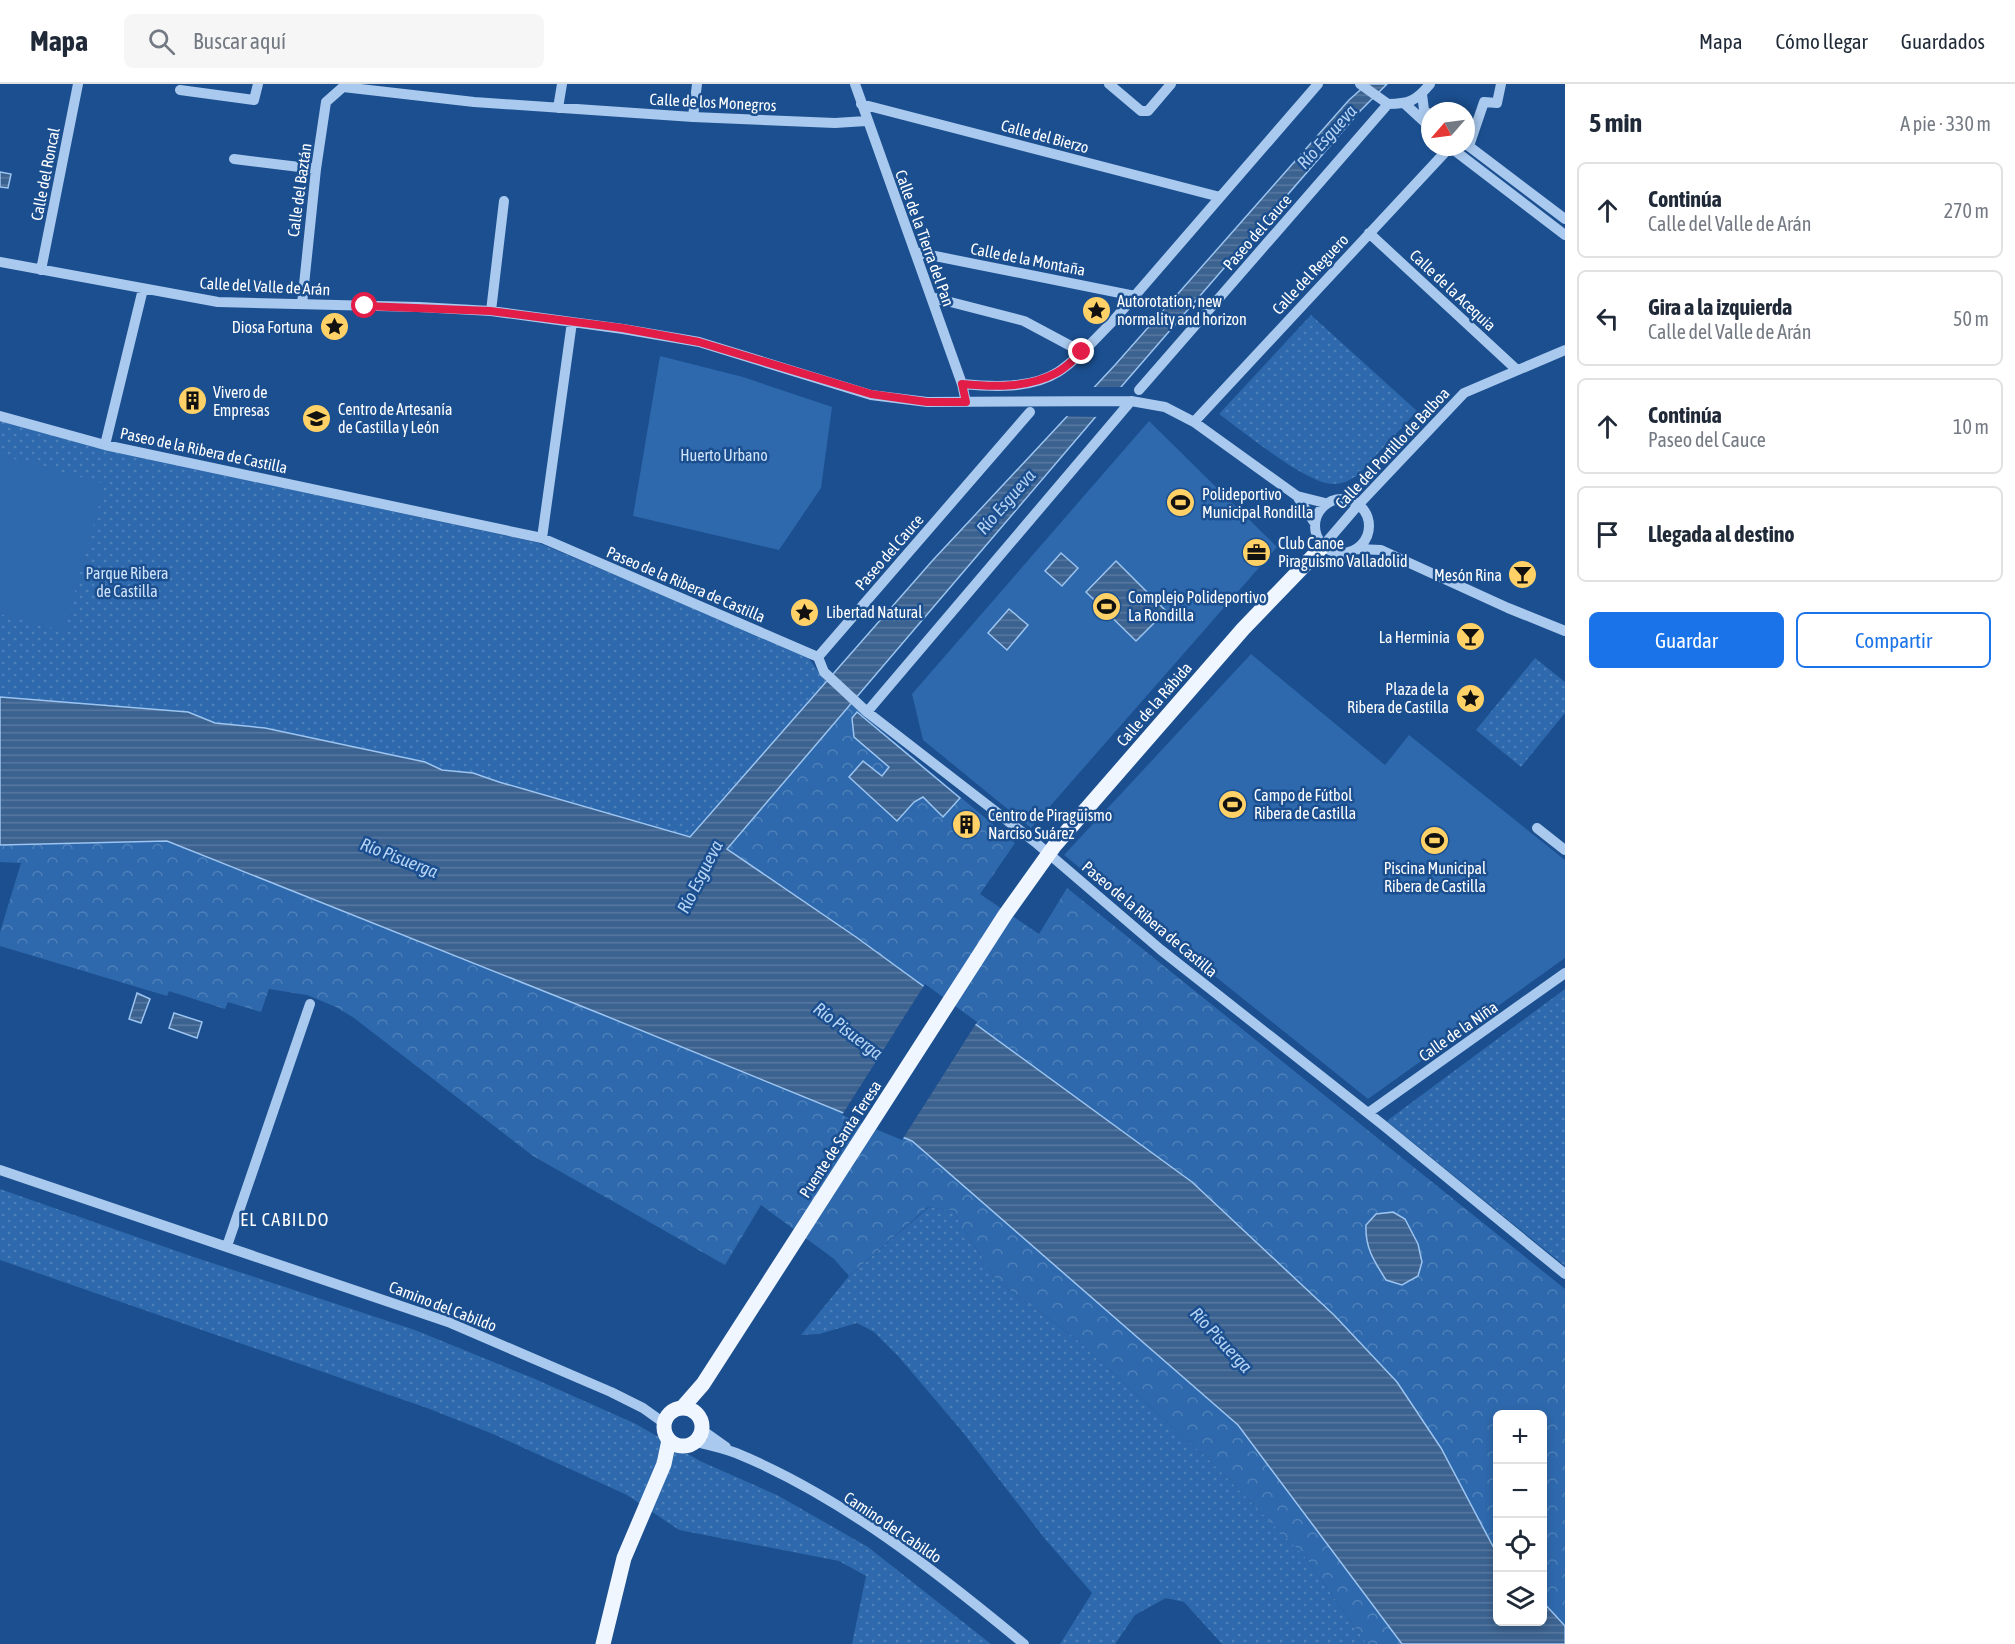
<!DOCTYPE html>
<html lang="es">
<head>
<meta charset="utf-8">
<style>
	:root { --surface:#fff; --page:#f6f6f7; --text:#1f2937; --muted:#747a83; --line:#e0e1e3; --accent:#1a73e8 }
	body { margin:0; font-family:"Asap Condensed",sans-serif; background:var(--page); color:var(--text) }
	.controls { position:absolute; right:18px; bottom:18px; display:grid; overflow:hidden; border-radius:9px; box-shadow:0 3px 9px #0003 }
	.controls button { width:54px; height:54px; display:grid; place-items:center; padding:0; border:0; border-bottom:2px solid var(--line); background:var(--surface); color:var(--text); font:30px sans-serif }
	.compass { position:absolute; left:1421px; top:18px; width:54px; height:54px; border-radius:50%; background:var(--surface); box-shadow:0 3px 9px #0003; rotate:242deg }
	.stop { position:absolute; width:18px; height:18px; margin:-14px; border:4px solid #e11d48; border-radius:50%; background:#fff }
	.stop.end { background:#e11d48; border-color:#fff; box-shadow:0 2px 6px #0008 }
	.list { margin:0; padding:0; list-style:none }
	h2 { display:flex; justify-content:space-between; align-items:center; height:78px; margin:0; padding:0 24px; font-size:26px }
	h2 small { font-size:20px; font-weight:400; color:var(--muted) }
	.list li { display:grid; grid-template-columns:39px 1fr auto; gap:18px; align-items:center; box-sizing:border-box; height:96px; margin:0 12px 12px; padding:0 12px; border:2px solid var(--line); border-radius:9px }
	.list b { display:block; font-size:22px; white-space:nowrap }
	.list p { margin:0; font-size:20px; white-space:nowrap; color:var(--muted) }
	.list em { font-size:20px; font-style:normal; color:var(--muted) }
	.actions { display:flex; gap:12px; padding:18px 24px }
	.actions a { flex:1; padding:14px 0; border:2px solid var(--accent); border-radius:9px; text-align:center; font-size:21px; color:var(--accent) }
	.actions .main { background:var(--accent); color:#fff }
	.icon { flex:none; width:33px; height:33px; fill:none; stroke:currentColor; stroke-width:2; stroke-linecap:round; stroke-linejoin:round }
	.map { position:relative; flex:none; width:1565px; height:1560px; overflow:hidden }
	header { display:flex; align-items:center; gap:36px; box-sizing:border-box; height:84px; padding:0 30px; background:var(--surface); border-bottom:2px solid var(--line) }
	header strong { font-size:28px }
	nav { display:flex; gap:33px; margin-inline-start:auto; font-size:21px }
	.search { width:420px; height:54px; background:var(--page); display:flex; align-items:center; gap:15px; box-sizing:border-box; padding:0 21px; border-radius:9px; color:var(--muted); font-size:22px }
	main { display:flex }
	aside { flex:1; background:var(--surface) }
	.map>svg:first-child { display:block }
</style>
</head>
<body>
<header>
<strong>Mapa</strong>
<div class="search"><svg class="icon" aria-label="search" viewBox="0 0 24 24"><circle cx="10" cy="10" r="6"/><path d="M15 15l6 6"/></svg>Buscar aquí</div>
<nav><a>Mapa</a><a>Cómo llegar</a><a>Guardados</a></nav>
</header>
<main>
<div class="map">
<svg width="1565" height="1560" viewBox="0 0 1565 1560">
	<defs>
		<pattern id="forest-crowns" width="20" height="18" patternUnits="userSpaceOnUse" patternTransform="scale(1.5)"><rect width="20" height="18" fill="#2e69ad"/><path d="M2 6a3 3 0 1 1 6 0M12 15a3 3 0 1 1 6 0" fill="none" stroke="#4d80b9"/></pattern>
		<pattern id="park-dots" width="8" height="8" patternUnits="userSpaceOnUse" patternTransform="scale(1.5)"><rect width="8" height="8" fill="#2e69ad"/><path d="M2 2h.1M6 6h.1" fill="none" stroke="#4d80b9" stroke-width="1.8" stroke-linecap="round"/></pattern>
		<pattern id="water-rules" width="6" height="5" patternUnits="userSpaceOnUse" patternTransform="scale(1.5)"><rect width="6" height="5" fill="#3c6290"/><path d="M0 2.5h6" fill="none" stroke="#597aa1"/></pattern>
	</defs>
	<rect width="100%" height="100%" fill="#1b4f8f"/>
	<!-- forest -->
	<path fill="url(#forest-crowns)" d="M 850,620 L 1015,759 L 980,810 L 1039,850 L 1067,804 L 1565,1205 L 1565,1542 L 1543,1518 L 1542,1330 L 1498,1330 L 1497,1470 L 1441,1364 L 727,765 Z
		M 167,757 L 601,930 L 912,1057 L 1238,1341 L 1402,1560 L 1367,1560 L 1304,1472 L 1209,1376 L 1071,1251 L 996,1196 L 953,1127 L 928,1123 L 849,1192 L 834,1175 L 761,1121 L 725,1181 L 533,1072 L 354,934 L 336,923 L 307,911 L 269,905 L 261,928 L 228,918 L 225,925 L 169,907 L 167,912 L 0,862 L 0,848 L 21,779 L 0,778 L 0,761 Z"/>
	<!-- park -->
	<path fill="url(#park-dots)" d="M 1311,231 L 1417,327 L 1359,390 C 1351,396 1343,400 1333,400 C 1305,399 1244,348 1219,330 Z
		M 0,337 L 104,365 L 539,459 L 807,572 L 826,598 L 690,753 L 499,698 L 473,689 L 442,686 L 425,678 L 265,644 L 215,639 L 188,628 L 0,613 Z
		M 1535,574 L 1565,598 L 1565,629 L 1521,683 L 1476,646 Z
		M 1565,905 L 1565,1182 L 1388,1038 L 1388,1036 Z
		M 0,1105 L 188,1171 L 415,1246 L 535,1295 L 636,1340 L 700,1377 L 777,1411 L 868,1463 L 991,1560 L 852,1560 L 866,1492 L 839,1477 L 679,1446 L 627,1411 L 493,1350 L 427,1324 L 0,1176 Z
		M 929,1123 L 953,1127 L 996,1196 L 1071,1251 L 1209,1376 L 1304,1472 L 1367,1560 L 1222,1560 L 1184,1518 L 1166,1514 L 1135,1531 L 1115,1560 L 1060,1560 L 1092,1509 L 1045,1455 L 961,1346 L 898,1272 L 874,1248 L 857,1239 L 819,1250 L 801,1251 L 849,1192 Z"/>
	<!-- garden -->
	<path fill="#2e69ad" d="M 660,272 L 743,293 L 832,323 L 821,404 L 779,466 L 633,432 Z
		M 1149,337 L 1277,463 L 1031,744 L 923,656 L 912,610 Z
		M 0,371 L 105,400 L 64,547 L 0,530 Z
		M 1251,570 L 1385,681 L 1409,651 L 1565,776 L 1565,874 L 1368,1015 L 1064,771 Z"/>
	<!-- water -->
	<path fill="url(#water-rules)" stroke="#9cc4f0" stroke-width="1.5" d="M 1367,0 L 1387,0 L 1361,26 L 1127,296 L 727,765 L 856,853 L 1192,1098 L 1334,1231 L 1397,1298 L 1441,1364 L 1497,1470 L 1498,1538 L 1542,1538 L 1543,1518 L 1565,1542 L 1565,1560 L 1402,1560 L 1238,1341 L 912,1057 L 601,930 L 167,757 L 0,761 L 0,613 L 188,628 L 215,639 L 265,644 L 425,678 L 442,686 L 473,689 L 499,698 L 690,753 L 933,476 L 1115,281 L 1349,16 Z
		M 0,88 L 11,90 L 8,104 L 0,103 Z
		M 1061,469 L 1078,484 L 1062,502 L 1045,487 Z
		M 1116,477 L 1166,527 L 1136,557 L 1086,508 Z
		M 1009,525 L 1028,541 L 1007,566 L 988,549 Z
		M 857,628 L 960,714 L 943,733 L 923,713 L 914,718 L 897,737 L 849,693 L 863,677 L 882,692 L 889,683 L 854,653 L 852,634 Z
		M 137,909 L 150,915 L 141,939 L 129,935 Z
		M 174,929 L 202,938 L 197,954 L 169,944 Z
		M 1393,1128 L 1405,1135 L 1418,1160 L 1422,1178 L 1418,1192 L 1402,1201 L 1386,1196 C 1374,1177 1365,1164 1366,1141 L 1376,1130 Z"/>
	<!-- pier -->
	<path fill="#1b4f8f" d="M 1090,303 L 1125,303 L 1100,333 L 1062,332 Z
		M 925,900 L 977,938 L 902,1056 L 842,1031 Z"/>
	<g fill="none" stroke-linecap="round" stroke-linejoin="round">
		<!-- minor -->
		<path stroke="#a9c9ee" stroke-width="10" d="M 855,0 L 962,300 L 966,318
			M 1109,0 L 1141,27 L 1148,27 L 1171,0
			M 1360,0 L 1388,20
			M 343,3 L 474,18 L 693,33 L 835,39 L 866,37
			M 180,6 L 254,16 L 258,0
			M 1422,10 L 1424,26 L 1430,31
			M 861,20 L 1220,113
			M 1405,20 L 1430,43
			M 558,24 L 562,0
			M 693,33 L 697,0
			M 1466,60 L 1565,135
			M 1469,62 L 1484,18 L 1497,19 L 1501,0
			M 1450,63 L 1565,151
			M 234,75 L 316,85
			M 1369,149 L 1517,286
			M 915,168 L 1135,212
			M 0,178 L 218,218 L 419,223 L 491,227 L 623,245 L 699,258 L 871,311 L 927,318 L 1131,317 L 1165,323 L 1194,338 L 1297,412 L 1314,438
			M 41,186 L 78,0
			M 143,205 L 105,361 L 542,454 L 818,573 L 824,588 L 867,628 L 1035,758 L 1161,866 L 1383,1041 L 1565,1190
			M 931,213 L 1024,237 L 1082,268
			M 302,220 L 316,85 L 326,18 L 343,3
			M 491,227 L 504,117
			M 962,300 C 993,303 1031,305 1058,288 C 1078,275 1096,254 1113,237 L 1318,0
			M 1139,306 L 1388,20 C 1409,20 1416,17 1430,0
			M 0,332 L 105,361
			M 1194,338 L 1450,63
			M 1297,412 L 1325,419
			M1315 442a27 27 0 1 1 54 0a27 27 0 1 1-54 0Z
			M 542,454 L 572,238
			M 1323,462 L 1359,420 L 1464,309 L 1565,266
			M 1357,465 L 1381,466 L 1508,524 L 1565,547
			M 818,573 L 1030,328
			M 867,628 L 1131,317
			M 1537,744 L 1565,766
			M 1368,1029 L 1565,889
			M 0,1086 L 448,1238 L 611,1308 L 643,1324 L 664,1339
			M 227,1162 L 310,920
			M 702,1346 L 726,1363
			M 696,1358 C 709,1361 723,1364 736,1369 C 841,1412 937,1488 1024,1560"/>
		<!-- major -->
		<path stroke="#f0f6ff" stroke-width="15" d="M664 1343a19 19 0 1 1 38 0a19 19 0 1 1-38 0Z
			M 682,1324 L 703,1300 L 1005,831 L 1055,761 L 1243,545 L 1323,462
			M 603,1560 L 624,1474 L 664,1380 L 669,1356"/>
	</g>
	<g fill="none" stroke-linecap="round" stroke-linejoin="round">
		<!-- route -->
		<path stroke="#e11d48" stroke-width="8" d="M 365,222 L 490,227 L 622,244 L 699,258 L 871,310 L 927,318 L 966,318 L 962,300 C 994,303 1028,304 1056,289 C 1066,284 1074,275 1082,268"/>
	</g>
	<!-- icons -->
	<defs>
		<symbol id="sight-disc" viewBox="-11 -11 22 22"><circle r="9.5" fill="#ffd166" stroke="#1b4f8f"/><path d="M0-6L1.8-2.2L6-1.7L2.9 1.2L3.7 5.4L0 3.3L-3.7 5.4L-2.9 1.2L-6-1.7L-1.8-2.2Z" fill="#111"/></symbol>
		<symbol id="building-disc" viewBox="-11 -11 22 22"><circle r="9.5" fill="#ffd166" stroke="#1b4f8f"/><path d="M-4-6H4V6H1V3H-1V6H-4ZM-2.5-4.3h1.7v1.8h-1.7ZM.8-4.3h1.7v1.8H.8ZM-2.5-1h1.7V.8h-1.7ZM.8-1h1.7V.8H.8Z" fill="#111"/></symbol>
		<symbol id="university-disc" viewBox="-11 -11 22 22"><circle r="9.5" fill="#ffd166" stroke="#1b4f8f"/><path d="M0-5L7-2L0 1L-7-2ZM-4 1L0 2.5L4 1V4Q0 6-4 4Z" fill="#111"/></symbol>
		<symbol id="stadium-disc" viewBox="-11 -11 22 22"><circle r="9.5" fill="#ffd166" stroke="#1b4f8f"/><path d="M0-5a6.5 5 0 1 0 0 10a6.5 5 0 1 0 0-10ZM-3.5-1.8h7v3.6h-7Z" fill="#111"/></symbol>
		<symbol id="office-disc" viewBox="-11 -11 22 22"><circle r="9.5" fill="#ffd166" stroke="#1b4f8f"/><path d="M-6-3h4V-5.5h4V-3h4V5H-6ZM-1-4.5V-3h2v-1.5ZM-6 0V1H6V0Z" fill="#111"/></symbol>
		<symbol id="bar-disc" viewBox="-11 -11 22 22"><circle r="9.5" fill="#ffd166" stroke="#1b4f8f"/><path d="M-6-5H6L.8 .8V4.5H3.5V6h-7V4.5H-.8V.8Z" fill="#111"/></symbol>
	</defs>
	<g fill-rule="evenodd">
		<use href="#sight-disc" x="1080" y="210" width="33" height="33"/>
		<use href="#sight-disc" x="318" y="226" width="33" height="33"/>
		<use href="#building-disc" x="176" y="300" width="33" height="33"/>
		<use href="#university-disc" x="300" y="318" width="33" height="33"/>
		<use href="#stadium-disc" x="1164" y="402" width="33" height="33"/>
		<use href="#office-disc" x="1240" y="452" width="33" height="33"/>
		<use href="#bar-disc" x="1506" y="474" width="33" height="33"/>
		<use href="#stadium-disc" x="1090" y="506" width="33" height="33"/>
		<use href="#sight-disc" x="788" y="512" width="33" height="33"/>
		<use href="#bar-disc" x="1454" y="536" width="33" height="33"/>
		<use href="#sight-disc" x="1454" y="598" width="33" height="33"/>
		<use href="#stadium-disc" x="1216" y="704" width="33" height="33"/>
		<use href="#building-disc" x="950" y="724" width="33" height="33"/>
		<use href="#stadium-disc" x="1418" y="740" width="33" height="33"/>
	</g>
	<g text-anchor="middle" stroke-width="5" stroke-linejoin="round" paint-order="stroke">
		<!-- street labels -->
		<g font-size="16" fill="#fff" stroke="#1b4f8f">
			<text transform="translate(713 18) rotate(3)" y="6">Calle de los Monegros</text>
			<text transform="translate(1045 52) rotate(15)" y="6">Calle del Bierzo</text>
			<text transform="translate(45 90) rotate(-79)" y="6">Calle del Roncal</text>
			<text transform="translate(299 106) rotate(-82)" y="6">Calle del Baztán</text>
			<text transform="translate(1257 148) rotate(-49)" y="6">Paseo del Cauce</text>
			<text transform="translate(925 154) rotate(70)" y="6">Calle de la Tierra del Pan</text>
			<text transform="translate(1028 175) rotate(11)" y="6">Calle de la Montaña</text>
			<text transform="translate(1310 190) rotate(-47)" y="6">Calle del Reguero</text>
			<text transform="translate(265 202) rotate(3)" y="6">Calle del Valle de Arán</text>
			<text transform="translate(1453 206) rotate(43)" y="6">Calle de la Acequia</text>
			<text transform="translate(1392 364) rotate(-47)" y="6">Calle del Portillo de Balboa</text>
			<text transform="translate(204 366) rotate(12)" y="6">Paseo de la Ribera de Castilla</text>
			<text transform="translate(889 468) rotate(-49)" y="6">Paseo del Cauce</text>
			<text transform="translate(686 500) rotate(23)" y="6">Paseo de la Ribera de Castilla</text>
			<text transform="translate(1154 620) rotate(-49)" y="6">Calle de la Rábida</text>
			<text transform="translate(1150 835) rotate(40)" y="6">Paseo de la Ribera de Castilla</text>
			<text transform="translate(1458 947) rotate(-35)" y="6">Calle de la Niña</text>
			<text transform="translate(840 1055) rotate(-57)" y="6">Puente de Santa Teresa</text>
			<text transform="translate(443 1222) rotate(21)" y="6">Camino del Cabildo</text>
			<text transform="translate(893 1443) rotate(34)" y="6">Camino del Cabildo</text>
		</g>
		<!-- poi labels -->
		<g font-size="16" fill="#fff" stroke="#1b4f8f" text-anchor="start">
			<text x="1117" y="223">Autorotation, new<tspan x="1117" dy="18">normality and horizon</tspan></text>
			<text x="313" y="249" text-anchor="end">Diosa Fortuna</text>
			<text x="213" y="314">Vivero de<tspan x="213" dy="18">Empresas</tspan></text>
			<text x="338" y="331">Centro de Artesanía<tspan x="338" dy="18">de Castilla y León</tspan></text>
			<text x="1202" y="416">Polideportivo<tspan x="1202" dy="18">Municipal Rondilla</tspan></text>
			<text x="1278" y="465">Club Canoe<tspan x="1278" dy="18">Piraguismo Valladolid</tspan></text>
			<text x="1502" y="497" text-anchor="end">Mesón Rina</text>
			<text x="1128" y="519">Complejo Polideportivo<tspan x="1128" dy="18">La Rondilla</tspan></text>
			<text x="826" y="534">Libertad Natural</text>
			<text x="1450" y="559" text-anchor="end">La Herminia</text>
			<text x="1449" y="611" text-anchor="end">Plaza de la<tspan x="1449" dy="18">Ribera de Castilla</tspan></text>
			<text x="1254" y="717">Campo de Fútbol<tspan x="1254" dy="18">Ribera de Castilla</tspan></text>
			<text x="988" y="737">Centro de Piragüismo<tspan x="988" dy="18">Narciso Suárez</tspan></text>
			<text x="1435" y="790" text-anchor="middle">Piscina Municipal<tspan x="1435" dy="18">Ribera de Castilla</tspan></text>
		</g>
		<!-- park labels -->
		<g font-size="16" fill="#cfe3fa" stroke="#1b4f8f">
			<text x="724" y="377">Huerto Urbano</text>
			<text x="127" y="495">Parque Ribera<tspan x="127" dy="18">de Castilla</tspan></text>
		</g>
		<!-- water labels -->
		<g font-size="18" font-style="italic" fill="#b5d3f5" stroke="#1b4f8f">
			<text transform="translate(1327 53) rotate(-48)" y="6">Río Esgueva</text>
			<text transform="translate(1006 418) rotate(-49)" y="6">Río Esgueva</text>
			<text transform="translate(399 774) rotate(21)" y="6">Río Pisuerga</text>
			<text transform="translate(700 793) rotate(-63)" y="6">Río Esgueva</text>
			<text transform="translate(848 947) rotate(37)" y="6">Río Pisuerga</text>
			<text transform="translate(1221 1256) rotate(47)" y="6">Río Pisuerga</text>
		</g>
		<!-- neighbourhood labels -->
		<g font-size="18" letter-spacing="1.5" fill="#fff" stroke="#1b4f8f">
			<text x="285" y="1142">EL CABILDO</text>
		</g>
	</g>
</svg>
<div class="controls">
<button>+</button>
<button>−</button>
<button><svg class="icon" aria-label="locate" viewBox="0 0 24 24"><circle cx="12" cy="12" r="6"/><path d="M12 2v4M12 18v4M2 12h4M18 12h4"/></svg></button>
<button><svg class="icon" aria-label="layers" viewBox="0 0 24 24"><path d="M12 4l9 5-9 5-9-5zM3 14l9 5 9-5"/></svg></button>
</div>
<svg class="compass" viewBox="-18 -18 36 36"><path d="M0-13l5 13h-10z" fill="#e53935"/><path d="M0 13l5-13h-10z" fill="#747a83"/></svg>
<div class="stop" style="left:365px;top:222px"></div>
<div class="stop end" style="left:1082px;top:268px"></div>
</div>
<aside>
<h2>5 min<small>A pie · 330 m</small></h2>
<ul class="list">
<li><svg class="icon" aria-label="ahead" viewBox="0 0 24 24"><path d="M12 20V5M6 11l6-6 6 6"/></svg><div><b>Continúa</b><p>Calle del Valle de Arán</p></div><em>270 m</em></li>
<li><svg class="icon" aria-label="left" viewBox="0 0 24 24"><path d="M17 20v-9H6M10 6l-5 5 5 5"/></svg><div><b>Gira a la izquierda</b><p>Calle del Valle de Arán</p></div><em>50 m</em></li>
<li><svg class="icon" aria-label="ahead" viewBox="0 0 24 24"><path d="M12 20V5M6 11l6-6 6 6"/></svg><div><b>Continúa</b><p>Paseo del Cauce</p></div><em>10 m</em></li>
<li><svg class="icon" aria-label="arrive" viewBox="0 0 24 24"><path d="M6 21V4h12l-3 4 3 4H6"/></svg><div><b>Llegada al destino</b></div></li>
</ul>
<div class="actions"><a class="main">Guardar</a><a>Compartir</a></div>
</aside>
</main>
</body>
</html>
